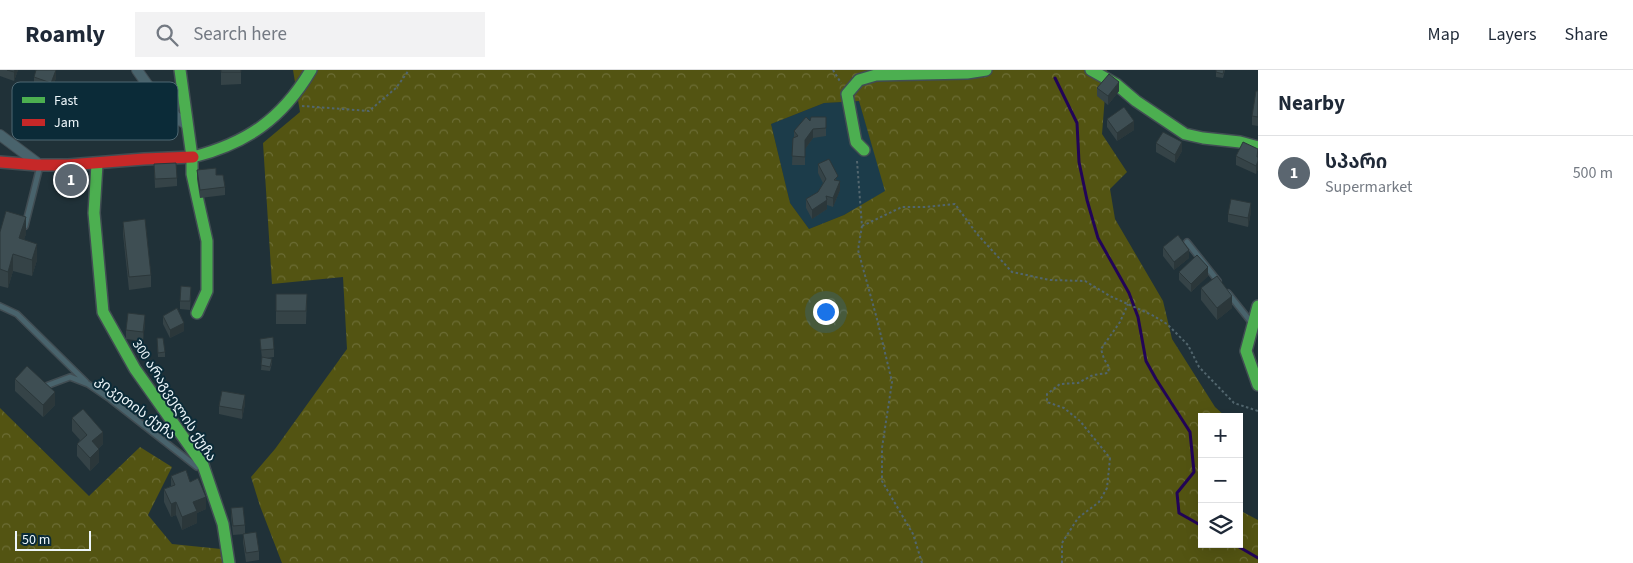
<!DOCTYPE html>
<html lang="en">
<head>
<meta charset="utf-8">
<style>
	:root { --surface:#fff; --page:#f2f2f3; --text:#1f2937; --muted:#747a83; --line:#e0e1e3; --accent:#5b6670 }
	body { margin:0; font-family:"Source Sans 3","Noto Sans Georgian",sans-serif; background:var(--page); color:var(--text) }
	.controls { position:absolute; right:15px; bottom:15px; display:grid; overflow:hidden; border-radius:0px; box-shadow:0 5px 20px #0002 }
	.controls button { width:45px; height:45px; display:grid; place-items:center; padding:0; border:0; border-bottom:1px solid var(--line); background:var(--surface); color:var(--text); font:25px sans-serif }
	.scale { position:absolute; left:15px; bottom:12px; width:76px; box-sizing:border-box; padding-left:5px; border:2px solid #edf6fa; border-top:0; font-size:14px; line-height:18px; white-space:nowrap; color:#edf6fa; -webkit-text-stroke:4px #0b2b38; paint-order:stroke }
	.you { position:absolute; left:825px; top:241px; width:18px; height:18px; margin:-12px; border:4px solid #fff; border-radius:50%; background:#1a73e8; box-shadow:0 0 0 8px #1a73e833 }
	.badge { display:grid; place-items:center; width:32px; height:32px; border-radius:50%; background:var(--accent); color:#fff; font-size:16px; font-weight:700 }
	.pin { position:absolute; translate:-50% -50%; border:2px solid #fff; box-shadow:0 1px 5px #0006 }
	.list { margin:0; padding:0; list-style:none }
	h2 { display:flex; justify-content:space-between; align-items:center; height:65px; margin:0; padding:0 20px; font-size:21px }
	h2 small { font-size:16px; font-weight:400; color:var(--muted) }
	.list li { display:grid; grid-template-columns:32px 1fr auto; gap:15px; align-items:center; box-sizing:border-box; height:75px; padding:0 20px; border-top:1px solid var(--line) }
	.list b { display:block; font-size:19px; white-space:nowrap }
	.list p { margin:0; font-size:16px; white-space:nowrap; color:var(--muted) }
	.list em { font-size:16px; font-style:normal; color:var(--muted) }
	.icon { flex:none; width:28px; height:28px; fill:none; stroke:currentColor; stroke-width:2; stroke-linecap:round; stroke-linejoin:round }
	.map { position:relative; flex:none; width:1258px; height:493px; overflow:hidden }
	header { display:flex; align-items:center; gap:30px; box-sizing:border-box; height:70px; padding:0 25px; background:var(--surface); border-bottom:1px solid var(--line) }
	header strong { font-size:24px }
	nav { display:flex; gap:28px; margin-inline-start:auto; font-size:18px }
	.search { width:350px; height:45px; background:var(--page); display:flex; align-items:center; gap:12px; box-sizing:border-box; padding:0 18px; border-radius:0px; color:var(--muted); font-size:19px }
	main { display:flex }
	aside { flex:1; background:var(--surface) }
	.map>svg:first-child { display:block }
</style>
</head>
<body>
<header>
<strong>Roamly</strong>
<div class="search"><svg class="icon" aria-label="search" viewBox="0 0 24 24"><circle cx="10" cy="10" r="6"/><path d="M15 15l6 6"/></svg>Search here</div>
<nav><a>Map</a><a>Layers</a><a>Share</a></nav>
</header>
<main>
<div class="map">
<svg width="1258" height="493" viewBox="0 0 1258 493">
	<defs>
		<pattern id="forest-crowns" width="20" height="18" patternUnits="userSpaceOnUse" patternTransform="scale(1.25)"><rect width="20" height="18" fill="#535412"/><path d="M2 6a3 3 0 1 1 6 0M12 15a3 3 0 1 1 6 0" fill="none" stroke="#6c6d35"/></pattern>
	</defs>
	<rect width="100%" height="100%" fill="#203138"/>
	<!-- built -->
	<path fill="#1c3c4a" d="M 859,31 L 886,121 L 844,145 L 809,159 L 790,133 L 771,54 L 824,33 Z"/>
	<!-- forest -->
	<path fill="url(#forest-crowns)" fill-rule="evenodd" d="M 293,0 L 1107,0 L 1102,64 L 1127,102 L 1110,119 L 1115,149 L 1163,231 L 1172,269 L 1215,337 L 1226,347 L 1202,347 L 1202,474 L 1239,474 L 1239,440 L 1258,450 L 1258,493 L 282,493 L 260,436 L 251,407 L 275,379 L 347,279 L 343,207 L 272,214 L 263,73 L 300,42 ZM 859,31 L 885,121 L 844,145 L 809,159 L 790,133 L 771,54 L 824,33 Z
		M 0,338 L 89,426 L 140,377 L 172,397 L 148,445 L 172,474 L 221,479 L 226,493 L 0,493 Z"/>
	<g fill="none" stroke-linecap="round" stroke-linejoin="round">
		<!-- stream -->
		<path stroke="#220457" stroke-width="3" d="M 1055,8 L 1077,53 L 1079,92 L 1087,130 L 1098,168 L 1129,223 L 1138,247 L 1146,291 L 1156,309 L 1190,362 L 1194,402 L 1177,423 L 1179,443 L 1202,456
			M 1234,474 L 1258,488"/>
		<defs>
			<path id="lane" d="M 25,156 L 40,96
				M 1187,172 L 1218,211
				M 1228,223 L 1251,252
				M 0,236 L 17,244 L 86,312
				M 46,316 L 70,307 L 88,314 L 110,329 L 197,397"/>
			<path id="street" d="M 137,0 L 163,37 L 187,55
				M 0,65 L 40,95"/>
			<path id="fast" d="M 180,0 L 192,87 L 192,104 L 207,171 L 207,221 L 197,243
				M 1091,0 L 1116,14 L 1136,31 L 1185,64 L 1203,68 L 1240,72 L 1258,77
				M 864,80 L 856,72 L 847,24 L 859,10 L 876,5 L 967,3 L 986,0
				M 193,87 C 247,73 282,49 311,0
				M 97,94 L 94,143 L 103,242 L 135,299 L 203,395 L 223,454 L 229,493
				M 1258,236 L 1246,281 L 1258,315"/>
			<path id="jam" d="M 0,92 L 37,95 L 68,95 L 144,89 L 193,87"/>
		</defs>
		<!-- lane casing -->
		<use href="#lane" stroke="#414d53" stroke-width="8"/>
		<!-- street casing -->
		<use href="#street" stroke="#414d53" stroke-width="12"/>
		<!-- fast casing -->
		<use href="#fast" stroke="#414d53" stroke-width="14"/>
		<!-- jam casing -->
		<use href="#jam" stroke="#414d53" stroke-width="14"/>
		<!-- path -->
		<path stroke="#52666e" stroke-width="2" stroke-dasharray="2.5 2.5" stroke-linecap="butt" d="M 833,0 L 841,13
			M 302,36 L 369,41 L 396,18 L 409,0
			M 857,91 L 862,156 L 858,180 L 877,249 L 892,312 L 882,378 L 882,411 L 913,464 L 922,493
			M 862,156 L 902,137 L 925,137 L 955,134 L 977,164 L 1012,202 L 1050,210 L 1085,211 L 1110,226 L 1152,245 L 1167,254 L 1188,275 L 1199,297 L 1234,333 L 1258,341
			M 1062,493 L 1062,473 L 1078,448 L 1099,432 L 1107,418 L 1110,388 L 1080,351 L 1064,338 L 1047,332 L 1047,324 L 1060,314 L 1078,313 L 1093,305 L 1108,303 L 1109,297 L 1104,289 L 1101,279 L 1120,252 L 1128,234"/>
		<!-- lane -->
		<use href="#lane" stroke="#49636c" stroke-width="5"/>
		<!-- street -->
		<use href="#street" stroke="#49636c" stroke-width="10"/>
		<!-- fast -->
		<use href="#fast" stroke="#4caf50" stroke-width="11"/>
		<!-- jam -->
		<use href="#jam" stroke="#c62828" stroke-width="11"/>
	</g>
	<!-- wall -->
	<path fill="#354347" d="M 0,0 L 18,0 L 14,11 L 0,6 Z
		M 221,0 L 241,0 L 241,14 L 221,15 Z
		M 1216,0 L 1225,0 L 1223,8 L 1216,7 Z
		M 34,7 L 56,8 L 51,21 L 34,15 Z
		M 1097,18 L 1119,21 L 1108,35 L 1097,26 Z
		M 1258,21 L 1258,56 L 1252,55 L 1252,46 Z
		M 83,25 L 74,48 L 62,43 L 62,35 Z
		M 826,47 L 826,66 L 813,68 L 805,79 L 805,95 L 792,95 L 793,68 L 794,68 L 794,61 L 810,51 Z
		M 1107,49 L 1134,60 L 1117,71 L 1107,57 Z
		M 154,56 L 151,68 L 141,65 L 141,57 Z
		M 1156,73 L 1182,81 L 1175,93 L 1156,82 Z
		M 1258,79 L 1258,99 L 1256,104 L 1236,95 L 1236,86 Z
		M 154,94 L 177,108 L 177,116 L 155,118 Z
		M 818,94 L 838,111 L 840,120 L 833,137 L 827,135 L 827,139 L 812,149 L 806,138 L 806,129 L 818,122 L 823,113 L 818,103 Z
		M 197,100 L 216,105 L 225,117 L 225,125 L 200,128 L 197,109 Z
		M 62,103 L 78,113 L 75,117 L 62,108 Z
		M 1251,142 L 1248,157 L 1228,152 L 1228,144 Z
		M 123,152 L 151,205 L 151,217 L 129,220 L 123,164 Z
		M 0,162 L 26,164 L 24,169 L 37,190 L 32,206 L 13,201 L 8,218 L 0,216 Z
		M 1163,177 L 1189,188 L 1174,200 L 1163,186 Z
		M 1179,202 L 1208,206 L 1191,222 L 1179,210 Z
		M 1201,218 L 1232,238 L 1217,250 L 1201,230 Z
		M 276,224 L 307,224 L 306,254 L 276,254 Z
		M 191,225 L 190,240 L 180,239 L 180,231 Z
		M 163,246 L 184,261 L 170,268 L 163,254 Z
		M 145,253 L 143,271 L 126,269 L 126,260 Z
		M 260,269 L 274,279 L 274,287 L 267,288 L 272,293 L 270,301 L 261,300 L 262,289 Z
		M 157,272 L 165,282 L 165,287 L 158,287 Z
		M 15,309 L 55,335 L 43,347 L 15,321 Z
		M 245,334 L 242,349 L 219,344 L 219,336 Z
		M 72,348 L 103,374 L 99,378 L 99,392 L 90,401 L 77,386 L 77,374 L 80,370 L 72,361 Z
		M 171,406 L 190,412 L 206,439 L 197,443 L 197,453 L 182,460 L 176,445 L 171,447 L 164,432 L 164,419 L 171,416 Z
		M 231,438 L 245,455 L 245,464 L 233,465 L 231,447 Z
		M 243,464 L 259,481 L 259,490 L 246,492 L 243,472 Z"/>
	<!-- shaded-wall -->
	<path fill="#2b373a" d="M 15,0 L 18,0 L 14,11 L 14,2 Z
		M 56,0 L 56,8 L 51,21 L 51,13 Z
		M 1119,12 L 1119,21 L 1108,35 L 1108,26 Z
		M 83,17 L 83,25 L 74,48 L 74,39 Z
		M 154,47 L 154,56 L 151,68 L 151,60 Z
		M 1134,51 L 1134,60 L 1117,71 L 1117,63 Z
		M 813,59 L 813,68 L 805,79 L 805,95 L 805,70 Z
		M 1182,72 L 1182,81 L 1175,93 L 1175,85 Z
		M 1258,85 L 1258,99 L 1256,104 L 1256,96 Z
		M 78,109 L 78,113 L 75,117 L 75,112 Z
		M 840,111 L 840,120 L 833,137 L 833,128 Z
		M 827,130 L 827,139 L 812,149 L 812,140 Z
		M 1251,133 L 1251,142 L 1248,157 L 1248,148 Z
		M 26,147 L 26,164 L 19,184 L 19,168 Z
		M 37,174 L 37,190 L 32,206 L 32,190 Z
		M 1189,180 L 1189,188 L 1174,200 L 1174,192 Z
		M 13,184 L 13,201 L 8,218 L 8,202 Z
		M 1208,197 L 1208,206 L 1191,222 L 1191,214 Z
		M 1232,226 L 1232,238 L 1217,250 L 1217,238 Z
		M 145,245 L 145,253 L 143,271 L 143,262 Z
		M 184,253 L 184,261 L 170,268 L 170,260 Z
		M 55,322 L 55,335 L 43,347 L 43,335 Z
		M 245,325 L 245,334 L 242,349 L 242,340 Z
		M 103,362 L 103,374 L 92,384 L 92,371 Z
		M 99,379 L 99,392 L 90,401 L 90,388 Z
		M 206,427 L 206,439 L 197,443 L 197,453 L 182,460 L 182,447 L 193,432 Z
		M 176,432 L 176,445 L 171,447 L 171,434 Z"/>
	<!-- building -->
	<path fill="#3e4e53" stroke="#2b373a" d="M 7,0 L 15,0 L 14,2 Z
		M 36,0 L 56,0 L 51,13 L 34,7 Z
		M 221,0 L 241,0 L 241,2 L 221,2 Z
		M 1216,0 L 1224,0 L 1223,4 L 1216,2 Z
		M 1109,4 L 1119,12 L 1108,26 L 1097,18 Z
		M 71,12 L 83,17 L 74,39 L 62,35 Z
		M 1256,21 L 1258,21 L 1258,47 L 1252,46 Z
		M 1124,37 L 1134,51 L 1117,63 L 1107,49 Z
		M 806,47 L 810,51 L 811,47 L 826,47 L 826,58 L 813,59 L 805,70 L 805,87 L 792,86 L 793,68 L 798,66 L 794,61 Z
		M 1163,62 L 1182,72 L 1175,85 L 1156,73 Z
		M 1243,72 L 1258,79 L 1257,87 L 1258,87 L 1258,91 L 1256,96 L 1236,86 Z
		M 829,89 L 838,106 L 834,110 L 840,111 L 833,128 L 826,126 L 827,130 L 812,140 L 806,129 L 818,122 L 826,109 L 818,94 Z
		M 176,93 L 177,108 L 155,109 L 154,94 Z
		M 216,98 L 216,105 L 223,105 L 225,117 L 200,120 L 197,100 Z
		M 65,99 L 78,109 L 75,112 L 62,103 Z
		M 1231,129 L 1251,133 L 1248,148 L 1228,144 Z
		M 6,141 L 26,147 L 19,168 L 37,174 L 32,190 L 13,184 L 8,202 L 0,199 L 0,162 Z
		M 145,149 L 151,205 L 129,207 L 123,152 Z
		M 1178,165 L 1189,180 L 1174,192 L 1163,177 Z
		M 1197,185 L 1208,197 L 1191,214 L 1179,202 Z
		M 1217,206 L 1232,226 L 1217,238 L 1201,218 Z
		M 181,216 L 191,217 L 190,231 L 180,231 Z
		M 276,224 L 307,224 L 306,241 L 276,241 Z
		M 177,238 L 184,253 L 170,260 L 163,246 Z
		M 128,243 L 145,245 L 143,262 L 126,260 Z
		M 273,267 L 274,279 L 261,280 L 260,269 Z
		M 157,268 L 163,268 L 165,282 L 158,283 Z
		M 262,287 L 272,289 L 270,297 L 261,295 Z
		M 27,296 L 55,322 L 43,335 L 15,309 Z
		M 222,321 L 245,325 L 242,340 L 219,336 Z
		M 83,339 L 103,362 L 92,371 L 99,379 L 90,388 L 77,374 L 87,365 L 72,348 Z
		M 186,400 L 190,412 L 198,408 L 206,427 L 193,432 L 197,441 L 182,447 L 176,432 L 171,434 L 164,419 L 175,415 L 171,406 Z
		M 243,437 L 245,455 L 233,456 L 231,438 Z
		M 256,462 L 259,481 L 246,483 L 243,464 Z"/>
	<g text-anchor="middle" stroke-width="4" stroke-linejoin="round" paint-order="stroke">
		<!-- street labels -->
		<g font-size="14" fill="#edf6fa" stroke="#0b2b38">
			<text transform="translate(175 330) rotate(57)" y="5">300 არაგველის ქუჩა</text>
			<text transform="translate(136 337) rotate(37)" y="5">კიკეთის ქუჩა</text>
		</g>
	</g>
	<!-- legend -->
	<rect x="12" y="12" width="166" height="58" rx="8" fill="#0b2b38" stroke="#4f6872" stroke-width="1"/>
	<rect x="22" y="27" width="23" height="6" fill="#4caf50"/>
	<rect x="22" y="49" width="23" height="7" fill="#c62828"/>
	<g font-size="14" fill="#edf6fa">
		<text x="54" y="35">Fast</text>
		<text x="54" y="57">Jam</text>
	</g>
</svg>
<div class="controls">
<button>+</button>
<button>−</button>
<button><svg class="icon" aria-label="layers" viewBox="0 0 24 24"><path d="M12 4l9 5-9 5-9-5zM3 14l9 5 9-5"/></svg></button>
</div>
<div class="scale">50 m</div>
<div class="you"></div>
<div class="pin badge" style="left:71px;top:110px">1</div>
</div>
<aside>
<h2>Nearby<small></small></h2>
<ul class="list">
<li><span class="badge">1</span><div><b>სპარი</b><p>Supermarket</p></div><em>500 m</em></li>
</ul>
</aside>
</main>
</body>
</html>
